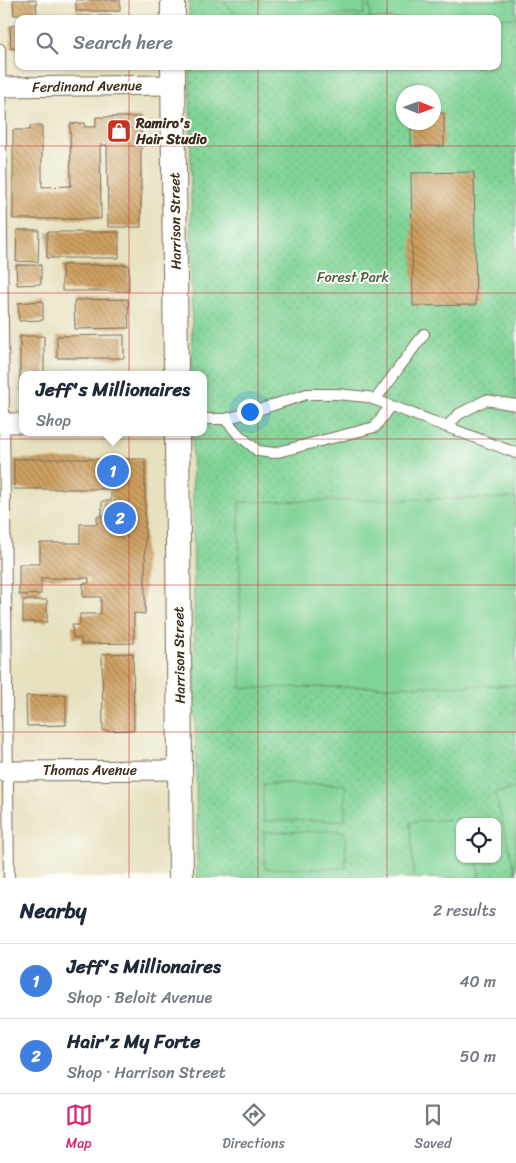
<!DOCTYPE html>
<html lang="en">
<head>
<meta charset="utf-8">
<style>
	:root { --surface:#fff; --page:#f6f6f7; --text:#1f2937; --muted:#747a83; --line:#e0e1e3; --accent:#db2777 }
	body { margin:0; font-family:Sriracha,sans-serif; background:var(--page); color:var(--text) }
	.controls { position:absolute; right:15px; bottom:15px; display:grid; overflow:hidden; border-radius:10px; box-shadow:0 1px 4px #0004 }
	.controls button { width:45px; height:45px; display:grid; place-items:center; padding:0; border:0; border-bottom:1px solid var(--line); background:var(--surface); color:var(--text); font:25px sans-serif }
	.compass { position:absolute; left:396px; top:85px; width:45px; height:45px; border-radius:50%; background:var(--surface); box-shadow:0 1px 4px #0004; rotate:91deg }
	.you { position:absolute; left:249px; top:411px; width:18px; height:18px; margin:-12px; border:4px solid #fff; border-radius:50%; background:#1a73e8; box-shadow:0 0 0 8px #1a73e833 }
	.badge { display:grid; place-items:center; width:32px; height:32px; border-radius:50%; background:var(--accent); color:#fff; font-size:16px; font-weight:700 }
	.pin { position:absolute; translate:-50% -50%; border:2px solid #fff; box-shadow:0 1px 5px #0006 }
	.popup { position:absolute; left:19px; top:371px; width:188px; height:65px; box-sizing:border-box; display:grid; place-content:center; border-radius:10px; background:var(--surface); filter:drop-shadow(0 1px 4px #0005); font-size:16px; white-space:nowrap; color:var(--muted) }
	.popup b { font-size:19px; color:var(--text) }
	.popup::after { content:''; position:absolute; left:50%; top:100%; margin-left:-10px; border:10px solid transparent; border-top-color:var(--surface) }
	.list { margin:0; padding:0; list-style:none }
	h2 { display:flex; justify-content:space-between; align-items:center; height:65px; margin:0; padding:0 20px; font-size:21px }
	h2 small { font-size:16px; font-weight:400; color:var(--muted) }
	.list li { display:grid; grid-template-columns:32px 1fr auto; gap:15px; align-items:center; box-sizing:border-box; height:75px; padding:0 20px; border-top:1px solid var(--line) }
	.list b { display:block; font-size:19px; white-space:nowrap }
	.list p { margin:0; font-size:16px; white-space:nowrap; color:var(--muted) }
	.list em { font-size:16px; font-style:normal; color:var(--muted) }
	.icon { flex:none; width:28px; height:28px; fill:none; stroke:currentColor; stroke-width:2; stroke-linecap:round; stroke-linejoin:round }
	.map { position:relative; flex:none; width:516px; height:878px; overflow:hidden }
	.search { position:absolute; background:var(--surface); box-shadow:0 1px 4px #0004; left:15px; right:15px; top:15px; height:55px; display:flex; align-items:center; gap:12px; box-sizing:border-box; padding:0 18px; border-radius:10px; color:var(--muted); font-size:19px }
	.sheet { height:215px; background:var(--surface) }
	nav { display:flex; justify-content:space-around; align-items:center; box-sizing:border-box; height:70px; border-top:1px solid var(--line); background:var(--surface); font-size:14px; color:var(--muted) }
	nav a { display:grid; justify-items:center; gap:2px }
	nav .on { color:var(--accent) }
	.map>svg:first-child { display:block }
</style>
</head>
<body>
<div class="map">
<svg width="516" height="878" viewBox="0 0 516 878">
	<defs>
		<pattern id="grass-dots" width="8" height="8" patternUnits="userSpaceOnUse" patternTransform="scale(1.25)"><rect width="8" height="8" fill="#7fd395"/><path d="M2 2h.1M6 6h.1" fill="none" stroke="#6fb580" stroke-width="1.8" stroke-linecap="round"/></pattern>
		<pattern id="building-back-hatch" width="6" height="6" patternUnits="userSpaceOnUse" patternTransform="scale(1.25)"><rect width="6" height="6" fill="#cea062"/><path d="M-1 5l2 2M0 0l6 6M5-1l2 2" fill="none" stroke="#a88350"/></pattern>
	</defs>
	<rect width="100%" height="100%" fill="#fdfcf7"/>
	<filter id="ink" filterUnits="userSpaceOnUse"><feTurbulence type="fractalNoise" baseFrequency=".02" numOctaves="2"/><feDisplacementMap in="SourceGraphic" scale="10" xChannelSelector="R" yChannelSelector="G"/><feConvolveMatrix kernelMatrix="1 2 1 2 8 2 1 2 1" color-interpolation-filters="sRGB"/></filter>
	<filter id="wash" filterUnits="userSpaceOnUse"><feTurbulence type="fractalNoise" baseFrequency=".0096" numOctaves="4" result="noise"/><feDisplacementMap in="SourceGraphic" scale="20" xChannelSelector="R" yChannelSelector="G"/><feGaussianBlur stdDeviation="1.12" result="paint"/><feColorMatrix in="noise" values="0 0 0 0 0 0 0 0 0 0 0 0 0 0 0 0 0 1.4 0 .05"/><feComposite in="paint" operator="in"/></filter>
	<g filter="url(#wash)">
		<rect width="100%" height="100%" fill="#e7e1bf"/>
		<!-- grass -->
		<path fill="url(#grass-dots)" stroke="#5d7e5a" fill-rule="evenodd" d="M 189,0 L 516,0 L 516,878 L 197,878 L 192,432 L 203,432 L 203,375 L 192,375 L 190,66 L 497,66 L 497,19 L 189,19 ZM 404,92 L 434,92 L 434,122 L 404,122 ZM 460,822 L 497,822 L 497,859 L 460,859 Z"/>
		<!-- garden -->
		<path fill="#7fd395" stroke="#5d7e5a" d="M 225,0 L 365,0 L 364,14 L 242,18 L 225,4 Z
			M 370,0 L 516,0 L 516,18 L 370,19 Z
			M 516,498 L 516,685 L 241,688 L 239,502 Z
			M 263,784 L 345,784 L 345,820 L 264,821 Z
			M 516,788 L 516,875 L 495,793 Z
			M 475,818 L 475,822 L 460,822 L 460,859 L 478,859 L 479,878 L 414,878 L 410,822 Z
			M 345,831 L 346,868 L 265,869 L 264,832 Z"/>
		<g id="blocks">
			<!-- building -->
			<path fill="url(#building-back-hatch)" d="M 13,0 L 36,0 L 37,15 L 14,15 Z
				M 76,0 L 120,0 L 120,11 L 76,11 Z
				M 77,16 L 117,16 L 117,19 L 77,19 Z
				M 19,25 L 19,48 L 11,49 L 10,26 Z
				M 434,113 L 444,113 L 444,146 L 411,146 L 411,122 L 434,122 Z
				M 96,117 L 141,117 L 141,227 L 108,227 L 107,145 L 100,145 L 101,219 L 13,219 L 13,130 L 30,130 L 30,126 L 42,126 L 42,187 L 71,186 L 70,124 L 85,123 L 84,127 L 96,127 Z
				M 474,172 L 476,305 L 413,306 L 411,173 Z
				M 17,230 L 39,230 L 38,262 L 16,261 Z
				M 47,232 L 119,232 L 119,258 L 47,258 Z
				M 16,265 L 41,265 L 41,284 L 17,285 Z
				M 62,265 L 129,265 L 129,291 L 62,291 Z
				M 128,299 L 129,328 L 75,329 L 74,300 Z
				M 43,301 L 43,320 L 19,321 L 18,303 Z
				M 124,335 L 124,358 L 57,358 L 57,336 Z
				M 20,336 L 44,336 L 44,375 L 23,375 L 23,391 L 20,391 Z
				M 14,459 L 145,459 L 145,614 L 134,613 L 134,643 L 81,644 L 81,638 L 73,638 L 72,625 L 80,625 L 80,614 L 101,614 L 101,597 L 83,597 L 83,583 L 89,583 L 89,578 L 41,578 L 41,594 L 19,595 L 19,564 L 40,564 L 40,543 L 80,543 L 80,524 L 97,524 L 97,516 L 102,516 L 102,501 L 111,501 L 111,489 L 14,489 Z
				M 23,600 L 47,600 L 47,622 L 23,622 Z
				M 133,653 L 134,730 L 103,731 L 102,654 Z
				M 66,695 L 66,725 L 27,726 L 26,696 Z"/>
		</g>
	</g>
	<g filter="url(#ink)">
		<use href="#blocks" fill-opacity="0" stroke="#776a56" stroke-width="1"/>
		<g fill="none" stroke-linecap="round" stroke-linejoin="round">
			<defs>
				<path id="service" d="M 0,49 L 9,878
					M 375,400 L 424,334
					M 203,419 L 225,419 L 252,412 L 307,394 L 336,394 L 368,397 L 516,453
					M 225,419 L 239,435 L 258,451 L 274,453 L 375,427 L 390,406
					M 446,427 L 459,414 L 486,400 L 516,405"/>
				<path id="minor" d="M 0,87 L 173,85
					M 0,423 L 23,423
					M 0,771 L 180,770"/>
				<path id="tertiary" d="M 173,0 L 173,19
					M 173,66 L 176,375
					M 177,432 L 181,878"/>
			</defs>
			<!-- service casing -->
			<use href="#service" stroke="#776a56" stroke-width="12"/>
			<!-- minor casing -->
			<use href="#minor" stroke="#776a56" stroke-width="21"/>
			<!-- tertiary casing -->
			<use href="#tertiary" stroke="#776a56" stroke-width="26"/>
			<!-- service -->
			<use href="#service" stroke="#fff" stroke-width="10"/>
			<!-- minor -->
			<use href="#minor" stroke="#fff" stroke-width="19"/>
			<!-- tertiary -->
			<use href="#tertiary" stroke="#fff" stroke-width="24"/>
		</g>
	</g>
	<!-- grid -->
	<path fill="none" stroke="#d62828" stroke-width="1" stroke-opacity="0.55" d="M 129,0 L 129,19M 258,0 L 258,19M 387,0 L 387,19M 129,66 L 129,878M 258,66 L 258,878M 387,66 L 387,878M 0,146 L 516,146M 0,293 L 516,293M 0,439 L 516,439M 0,585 L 516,585M 0,732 L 516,732"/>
	<!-- icons -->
	<defs>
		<symbol id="shop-square" viewBox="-11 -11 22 22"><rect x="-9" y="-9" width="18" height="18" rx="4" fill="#c8321e" stroke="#fdfcf7"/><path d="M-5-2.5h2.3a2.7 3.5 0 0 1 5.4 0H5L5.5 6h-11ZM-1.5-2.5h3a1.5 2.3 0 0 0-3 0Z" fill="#fff"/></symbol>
	</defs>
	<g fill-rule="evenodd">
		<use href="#shop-square" x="105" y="117" width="28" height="28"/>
	</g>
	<g text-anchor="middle" stroke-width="4" stroke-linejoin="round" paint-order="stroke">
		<!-- street labels -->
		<g font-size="14" fill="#3b2a1e" stroke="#fdfcf7">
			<text transform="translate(87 86) rotate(-1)" y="5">Ferdinand Avenue</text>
			<text transform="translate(175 221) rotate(-91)" y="5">Harrison Street</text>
			<text transform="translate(179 655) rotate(-91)" y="5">Harrison Street</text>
			<text x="90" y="775">Thomas Avenue</text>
		</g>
		<!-- poi labels -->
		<g font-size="14" font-weight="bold" fill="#3b2a1e" stroke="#fdfcf7" text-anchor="start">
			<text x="136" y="128">Ramiro's<tspan x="136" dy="16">Hair Studio</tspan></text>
		</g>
		<!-- park labels -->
		<g font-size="14" fill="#4f5d42" stroke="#fdfcf7">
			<text x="353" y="282">Forest Park</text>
		</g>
	</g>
</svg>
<div class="controls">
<button><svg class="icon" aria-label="locate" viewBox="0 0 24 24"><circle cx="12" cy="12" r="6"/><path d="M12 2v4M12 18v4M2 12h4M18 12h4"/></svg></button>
</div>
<svg class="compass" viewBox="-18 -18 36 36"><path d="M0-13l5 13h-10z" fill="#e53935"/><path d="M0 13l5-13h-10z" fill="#747a83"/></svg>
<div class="you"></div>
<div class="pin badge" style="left:113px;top:471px;background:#3f7fe0">1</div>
<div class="popup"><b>Jeff's Millionaires</b>Shop</div>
<div class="pin badge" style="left:120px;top:518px;background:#3f7fe0">2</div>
<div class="search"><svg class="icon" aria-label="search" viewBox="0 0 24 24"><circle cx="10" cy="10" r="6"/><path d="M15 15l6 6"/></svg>Search here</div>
</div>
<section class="sheet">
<h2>Nearby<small>2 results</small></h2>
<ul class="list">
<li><span class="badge" style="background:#3f7fe0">1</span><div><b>Jeff's Millionaires</b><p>Shop · Beloit Avenue</p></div><em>40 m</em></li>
<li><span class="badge" style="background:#3f7fe0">2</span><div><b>Hair'z My Forte</b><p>Shop · Harrison Street</p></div><em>50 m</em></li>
</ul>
</section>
<nav>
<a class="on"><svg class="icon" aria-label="map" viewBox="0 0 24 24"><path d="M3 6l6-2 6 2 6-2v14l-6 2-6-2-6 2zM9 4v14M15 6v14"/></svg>Map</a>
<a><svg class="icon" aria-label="directions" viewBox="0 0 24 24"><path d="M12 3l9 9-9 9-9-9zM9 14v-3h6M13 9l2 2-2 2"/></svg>Directions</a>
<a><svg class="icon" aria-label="saved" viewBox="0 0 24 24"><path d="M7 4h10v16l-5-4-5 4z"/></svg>Saved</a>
</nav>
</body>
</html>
